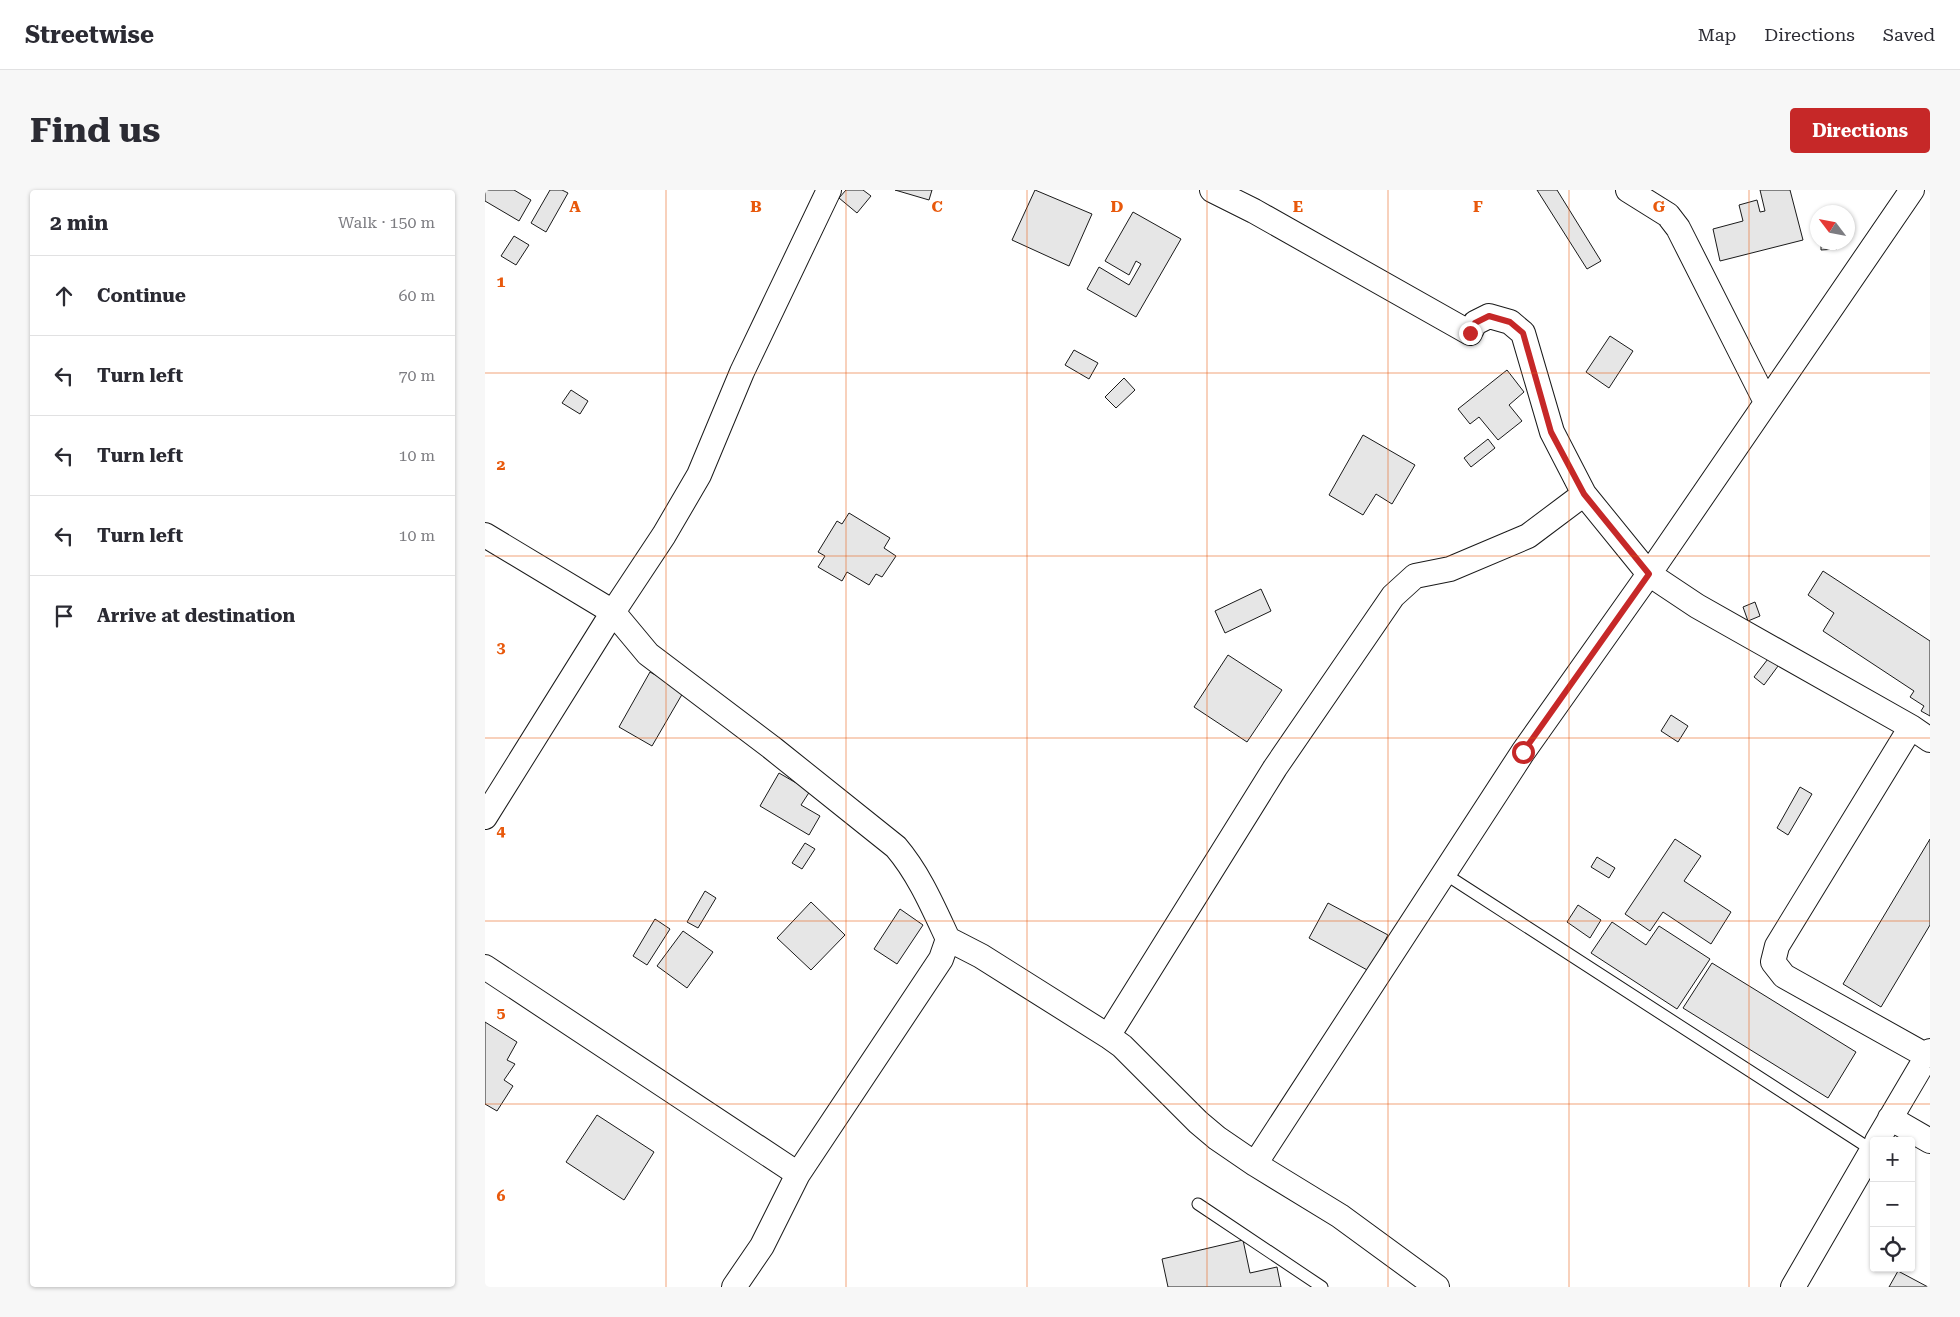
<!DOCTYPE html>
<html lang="en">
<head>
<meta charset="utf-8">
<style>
	:root { --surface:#fff; --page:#f7f7f7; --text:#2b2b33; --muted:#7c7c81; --line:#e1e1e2; --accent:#c62828 }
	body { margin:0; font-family:"Roboto Serif",serif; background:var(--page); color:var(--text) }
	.controls { position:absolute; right:15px; bottom:15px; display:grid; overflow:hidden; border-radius:5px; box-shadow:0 1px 4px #0004 }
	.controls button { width:45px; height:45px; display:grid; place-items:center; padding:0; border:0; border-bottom:1px solid var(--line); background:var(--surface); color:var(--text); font:25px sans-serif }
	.compass { position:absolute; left:1325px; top:15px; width:45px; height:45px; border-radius:50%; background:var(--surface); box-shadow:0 1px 4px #0004; rotate:302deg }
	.stop { position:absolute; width:15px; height:15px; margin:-11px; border:4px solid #c62828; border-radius:50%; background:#fff }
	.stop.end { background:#c62828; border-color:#fff; box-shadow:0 1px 5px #0008 }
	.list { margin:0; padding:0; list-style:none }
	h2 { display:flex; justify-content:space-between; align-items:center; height:65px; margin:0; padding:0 20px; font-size:21px }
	h2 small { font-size:16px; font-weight:400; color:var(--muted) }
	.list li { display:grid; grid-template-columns:32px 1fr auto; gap:15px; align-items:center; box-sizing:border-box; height:80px; padding:0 20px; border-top:1px solid var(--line) }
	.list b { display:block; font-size:19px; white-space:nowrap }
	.list em { font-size:16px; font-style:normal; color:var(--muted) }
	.icon { flex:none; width:28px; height:28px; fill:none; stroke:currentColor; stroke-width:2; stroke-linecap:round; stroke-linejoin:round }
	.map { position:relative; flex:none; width:1445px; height:1097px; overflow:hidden; border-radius:5px }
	header { display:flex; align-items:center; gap:30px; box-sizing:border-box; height:70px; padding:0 25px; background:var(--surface); border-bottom:1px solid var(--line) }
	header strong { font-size:24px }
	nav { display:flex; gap:28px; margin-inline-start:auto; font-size:18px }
	.intro { display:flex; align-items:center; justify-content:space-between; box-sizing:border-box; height:120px; padding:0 30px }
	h1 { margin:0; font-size:35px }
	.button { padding:12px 22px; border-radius:5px; background:var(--accent); color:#fff; font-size:18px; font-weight:700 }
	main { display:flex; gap:30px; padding:0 30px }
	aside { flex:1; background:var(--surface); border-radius:5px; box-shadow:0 1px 4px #0004 }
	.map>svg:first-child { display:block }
</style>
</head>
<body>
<header>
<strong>Streetwise</strong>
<nav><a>Map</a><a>Directions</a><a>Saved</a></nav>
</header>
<div class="intro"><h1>Find us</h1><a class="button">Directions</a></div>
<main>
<aside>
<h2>2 min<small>Walk · 150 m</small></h2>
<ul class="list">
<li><svg class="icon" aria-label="ahead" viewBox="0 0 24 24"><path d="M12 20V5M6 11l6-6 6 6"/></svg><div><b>Continue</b></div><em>60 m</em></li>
<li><svg class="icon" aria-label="left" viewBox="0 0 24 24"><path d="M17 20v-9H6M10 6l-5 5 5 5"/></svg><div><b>Turn left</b></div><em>70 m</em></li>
<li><svg class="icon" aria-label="left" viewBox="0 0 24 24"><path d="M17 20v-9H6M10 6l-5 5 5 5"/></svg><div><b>Turn left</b></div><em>10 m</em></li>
<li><svg class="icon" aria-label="left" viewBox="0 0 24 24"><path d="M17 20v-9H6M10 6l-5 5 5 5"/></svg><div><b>Turn left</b></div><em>10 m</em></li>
<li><svg class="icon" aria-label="arrive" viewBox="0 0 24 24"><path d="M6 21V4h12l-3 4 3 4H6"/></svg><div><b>Arrive at destination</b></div></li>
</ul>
</aside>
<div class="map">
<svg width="1445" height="1097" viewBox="0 0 1445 1097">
	<rect width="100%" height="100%" fill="#fff"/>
	<!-- building -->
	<path fill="#e6e6e6" stroke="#1a1a1a" d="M 0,0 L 29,0 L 46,10 L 34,31 L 0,11 Z
		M 65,0 L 77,0 L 83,3 L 61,42 L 46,33 Z
		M 361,0 L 378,0 L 386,6 L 372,23 L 354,8 Z
		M 410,0 L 447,0 L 444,10 Z
		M 550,0 L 607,24 L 584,76 L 527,50 Z
		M 1052,0 L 1072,0 L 1116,71 L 1102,79 Z
		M 1275,0 L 1305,0 L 1318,50 L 1235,71 L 1228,39 L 1258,31 L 1254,15 L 1272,10 L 1275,22 L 1280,21 Z
		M 648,22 L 696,49 L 651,127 L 602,99 L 614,77 L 644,95 L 656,74 L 651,71 L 644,85 L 620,71 Z
		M 29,46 L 44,55 L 31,75 L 16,66 Z
		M 1336,52 L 1352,52 L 1352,59 L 1336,60 Z
		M 1125,146 L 1148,161 L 1124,198 L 1101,182 Z
		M 589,160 L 613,173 L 604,189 L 580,175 Z
		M 1022,180 L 1039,202 L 1024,215 L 1037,231 L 1013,250 L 994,227 L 985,234 L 973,219 Z
		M 639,188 L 650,200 L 631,218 L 620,207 Z
		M 86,200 L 103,211 L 95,224 L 77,213 Z
		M 878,245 L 930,275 L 907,314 L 891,304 L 878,325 L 844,305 Z
		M 1003,249 L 1010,258 L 986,277 L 979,268 Z
		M 364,323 L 405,348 L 399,358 L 411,366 L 397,387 L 391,384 L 384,395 L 362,382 L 357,391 L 333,377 L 340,366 L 333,362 L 352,331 L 357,334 Z
		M 1338,381 L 1445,451 L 1445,526 L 1436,521 L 1439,516 L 1425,507 L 1429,501 L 1338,441 L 1349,423 L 1323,405 Z
		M 776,399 L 786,421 L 740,443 L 730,421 Z
		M 1270,412 L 1275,426 L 1263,431 L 1258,417 Z
		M 743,465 L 797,500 L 762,552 L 709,517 Z
		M 1286,465 L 1296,472 L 1279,495 L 1269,487 Z
		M 165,482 L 199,501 L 167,556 L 134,537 Z
		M 1186,525 L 1203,536 L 1193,552 L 1176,541 Z
		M 294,583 L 325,601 L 316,615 L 335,626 L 324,645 L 275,616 Z
		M 1315,597 L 1327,604 L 1303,645 L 1292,638 Z
		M 1190,649 L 1216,666 L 1199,691 L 1246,722 L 1226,754 L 1178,722 L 1165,741 L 1140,724 Z
		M 1445,649 L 1445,735 L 1396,817 L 1358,794 Z
		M 320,653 L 330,659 L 317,679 L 307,673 Z
		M 1112,667 L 1130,678 L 1124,688 L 1106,677 Z
		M 220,701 L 231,708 L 213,738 L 202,732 Z
		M 326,712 L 360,745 L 326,780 L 292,748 Z
		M 843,713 L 903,745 L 884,781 L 824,748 Z
		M 1093,715 L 1116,730 L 1105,748 L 1082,732 Z
		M 415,719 L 438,735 L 412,774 L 389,759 Z
		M 170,729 L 185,739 L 162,775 L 148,766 Z
		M 1127,732 L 1161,755 L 1174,736 L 1225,769 L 1192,819 L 1106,763 Z
		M 198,741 L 228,762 L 202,798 L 172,776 Z
		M 1227,773 L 1371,862 L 1343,908 L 1198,818 Z
		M 0,832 L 32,852 L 22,870 L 30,874 L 19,890 L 28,896 L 12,921 L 0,914 Z
		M 112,925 L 169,962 L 139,1010 L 81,972 Z
		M 758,1050 L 765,1083 L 792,1077 L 796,1097 L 683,1097 L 677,1069 Z
		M 1413,1081 L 1443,1097 L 1404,1097 Z"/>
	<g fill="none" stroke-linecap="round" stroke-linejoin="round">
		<defs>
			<path id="service" d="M 960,684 L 1387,960
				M 713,1014 L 837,1097"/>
			<path id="minor" d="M 727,0 L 769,21 L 985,143 L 990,133 L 1004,126 L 1025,132 L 1038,143 L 1067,242 L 1099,304 L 1164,384 L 1212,416 L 1426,537 L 1445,550
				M 1143,0 L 1183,25 L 1193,38 L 1281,212
				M 0,345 L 128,422 L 163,464 L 286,557 L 411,657 C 434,684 448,717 463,749 L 456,769 L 313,984 L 277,1056 L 249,1097
				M 1426,537 L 1292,756 L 1288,772 L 1299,786 L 1442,866
				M 0,627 L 128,422 L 179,345 L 214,285 L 257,182 L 344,0
				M 463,749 L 496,766 L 623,846 L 637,856 L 713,932 L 732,948 L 770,974 L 855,1026 L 952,1097
				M 0,777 L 313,984
				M 623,846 L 790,578 L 908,406 L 930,386 L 965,379 L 1043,346 L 1099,304
				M 1405,928 L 1445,951
				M 1392,951 L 1445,861
				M 770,974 L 1038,562 L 1164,384 L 1427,0
				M 1308,1097 L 1389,957"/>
		</defs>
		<!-- service casing -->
		<use href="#service" stroke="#1a1a1a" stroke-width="13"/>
		<!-- minor casing -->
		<use href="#minor" stroke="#1a1a1a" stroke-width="26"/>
		<!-- service -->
		<use href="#service" stroke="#fff" stroke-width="11"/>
		<!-- minor -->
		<use href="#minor" stroke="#fff" stroke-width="24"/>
	</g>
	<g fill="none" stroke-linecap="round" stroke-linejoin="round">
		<!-- route -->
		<path stroke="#c62828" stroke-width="6" d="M 985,143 L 990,133 L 1004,126 L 1025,132 L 1038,143 L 1066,242 L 1099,304 L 1164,384 L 1038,562"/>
	</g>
	<!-- grid -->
	<path fill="none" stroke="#e8590c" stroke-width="1" stroke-opacity="0.55" d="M 181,0 L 181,1097M 361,0 L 361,1097M 542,0 L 542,1097M 722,0 L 722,1097M 903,0 L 903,1097M 1084,0 L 1084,1097M 1264,0 L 1264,1097M 0,183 L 1445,183M 0,366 L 1445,366M 0,548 L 1445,548M 0,731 L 1445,731M 0,914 L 1445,914"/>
	<g font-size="16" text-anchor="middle" font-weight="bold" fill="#e8590c" stroke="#fff" stroke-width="4" stroke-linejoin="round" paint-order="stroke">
		<text x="90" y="22">A</text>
		<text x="271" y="22">B</text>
		<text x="452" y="22">C</text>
		<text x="632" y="22">D</text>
		<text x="813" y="22">E</text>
		<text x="993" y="22">F</text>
		<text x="1174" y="22">G</text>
		<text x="16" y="97">1</text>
		<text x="16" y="280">2</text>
		<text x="16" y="463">3</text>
		<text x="16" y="646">4</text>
		<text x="16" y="828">5</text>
		<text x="16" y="1011">6</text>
	</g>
</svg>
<div class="controls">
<button>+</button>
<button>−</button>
<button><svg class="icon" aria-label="locate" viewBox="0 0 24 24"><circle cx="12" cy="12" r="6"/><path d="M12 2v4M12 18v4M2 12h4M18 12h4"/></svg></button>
</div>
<svg class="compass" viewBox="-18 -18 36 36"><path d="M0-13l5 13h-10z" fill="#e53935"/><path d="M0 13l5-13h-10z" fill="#7c7c81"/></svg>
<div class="stop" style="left:1038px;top:562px"></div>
<div class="stop end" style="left:985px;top:143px"></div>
</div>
</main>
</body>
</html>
